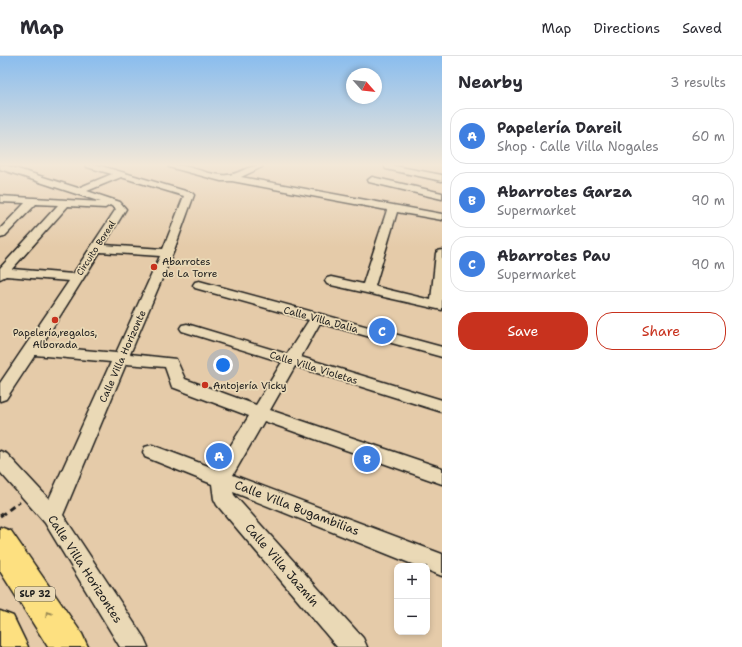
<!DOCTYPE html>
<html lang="en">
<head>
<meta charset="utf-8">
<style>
	:root { --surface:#fff; --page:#f7f7f7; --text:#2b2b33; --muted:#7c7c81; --line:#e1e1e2; --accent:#c8321e }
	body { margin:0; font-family:"Shantell Sans",sans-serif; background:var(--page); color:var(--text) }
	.controls { position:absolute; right:12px; bottom:12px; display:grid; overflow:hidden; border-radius:8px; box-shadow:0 2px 6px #0003 }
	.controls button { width:36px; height:36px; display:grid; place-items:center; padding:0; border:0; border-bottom:1px solid var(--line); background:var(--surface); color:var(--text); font:20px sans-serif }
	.compass { position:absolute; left:346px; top:12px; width:36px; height:36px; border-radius:50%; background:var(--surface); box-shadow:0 2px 6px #0003; rotate:117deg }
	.you { position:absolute; left:223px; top:309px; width:14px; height:14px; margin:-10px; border:3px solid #fff; border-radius:50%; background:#1a73e8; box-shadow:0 0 0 6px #1a73e833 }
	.badge { display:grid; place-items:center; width:26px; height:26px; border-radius:50%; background:var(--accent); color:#fff; font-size:13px; font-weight:700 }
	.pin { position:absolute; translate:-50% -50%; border:2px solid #fff; box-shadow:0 1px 4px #0006 }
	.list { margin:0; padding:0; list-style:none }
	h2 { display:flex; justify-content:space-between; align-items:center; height:52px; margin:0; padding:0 16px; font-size:17px }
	h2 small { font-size:13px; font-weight:400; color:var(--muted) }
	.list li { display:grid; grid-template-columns:26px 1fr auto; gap:12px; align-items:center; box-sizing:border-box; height:56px; margin:0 8px 8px; padding:0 8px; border:1px solid var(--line); border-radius:16px }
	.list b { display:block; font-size:15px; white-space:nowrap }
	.list p { margin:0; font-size:13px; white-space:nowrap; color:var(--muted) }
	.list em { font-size:13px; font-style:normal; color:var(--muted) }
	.actions { display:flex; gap:8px; padding:12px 16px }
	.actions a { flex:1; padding:9px 0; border:1px solid var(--accent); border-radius:16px; text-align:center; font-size:14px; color:var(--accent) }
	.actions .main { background:var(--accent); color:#fff }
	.map { position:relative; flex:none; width:442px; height:591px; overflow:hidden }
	header { display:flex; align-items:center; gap:24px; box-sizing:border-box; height:56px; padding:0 20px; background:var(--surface); border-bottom:1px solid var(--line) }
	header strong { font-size:19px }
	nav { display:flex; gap:22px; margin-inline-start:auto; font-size:14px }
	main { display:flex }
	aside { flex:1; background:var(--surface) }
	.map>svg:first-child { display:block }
</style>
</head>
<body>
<header>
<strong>Map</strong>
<nav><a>Map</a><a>Directions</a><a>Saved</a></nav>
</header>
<main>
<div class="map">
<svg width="442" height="591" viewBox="0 0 442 591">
	<rect width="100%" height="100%" fill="#e5cba9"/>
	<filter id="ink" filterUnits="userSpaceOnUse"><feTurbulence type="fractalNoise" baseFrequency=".025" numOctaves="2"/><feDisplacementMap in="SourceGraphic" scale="8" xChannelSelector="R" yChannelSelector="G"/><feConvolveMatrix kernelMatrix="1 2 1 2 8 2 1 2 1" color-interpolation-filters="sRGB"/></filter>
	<g filter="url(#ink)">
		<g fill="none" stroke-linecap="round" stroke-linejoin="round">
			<defs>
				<path id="minor" d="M 0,109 L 5,109 L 78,132 L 112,118 L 87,111 L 86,109 L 98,109 L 192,137 L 194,139 L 173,197 L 130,298 L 176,303 L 185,323 L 256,349 L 282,306 L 182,275 L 180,272 L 182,269 L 187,268 L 287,298 L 309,264 L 195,232 L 193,229 L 195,226 L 199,225 L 442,291 L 442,301 L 320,267 L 301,301 L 442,344 L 442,356 L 295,310 L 270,354 L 442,412 L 442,428 L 264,365 L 233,419 L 442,498 L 442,520 L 427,514 L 427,510 L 417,510 L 233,436 L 234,439 L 363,582 L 367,591 L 337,591 L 217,449 L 214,443 L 212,428 L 145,401 L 143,396 L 145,391 L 152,389 L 216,413 L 249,360 L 172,331 L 165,311 L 126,308 L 63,459 L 144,582 L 148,591 L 120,591 L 45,467 L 0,416 L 0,395 L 7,398 L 49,443 L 111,306 L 35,299 L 6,343 L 0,345 L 0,327 L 69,225 L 6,220 L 0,223 L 0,212 L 58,149 L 36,148 L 4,181 L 0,182 L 0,173 L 25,147 L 0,146 L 0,140 L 101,146 L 0,113 ZM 121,121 L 184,140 L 163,193 L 104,189 L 126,153 L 120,146 L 87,135 ZM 110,149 L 116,153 L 73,218 L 12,213 L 68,150 L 105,152 ZM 100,196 L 160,200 L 116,297 L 41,290 Z
					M 168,109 C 187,107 203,118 222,119 C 237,121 246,109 263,109 L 262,111 L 241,121 L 442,158 L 442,164 L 397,156 L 375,230 L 377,231 L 431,244 L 436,197 L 438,195 L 442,194 L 442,254 L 331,229 L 327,228 L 325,225 L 327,222 L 331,221 L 363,228 L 387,154 L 232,125 L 221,125 L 169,111 Z
					M 386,109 L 390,109 L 442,119 L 442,125 L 386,113 L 385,111 Z
					M 372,121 L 442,137 L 442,143 L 369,126 L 368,124 Z"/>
				<path id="trunk" d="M 0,471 L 11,475 L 82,578 L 88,591 L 48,591 L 0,515 Z
					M 0,555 L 13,560 L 28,591 L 0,591 Z"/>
			</defs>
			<!-- minor casing -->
			<use href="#minor" stroke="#1c1c1c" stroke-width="3"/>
			<!-- trunk casing -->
			<use href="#trunk" stroke="#1c1c1c" stroke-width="3"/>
			<!-- path-far1 -->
			<path stroke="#1c1c1c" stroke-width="2.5" stroke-dasharray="5 3.5" stroke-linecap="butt" d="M 17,448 L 20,446"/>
			<!-- path -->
			<path stroke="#1c1c1c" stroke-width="3" stroke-dasharray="6 4.5" stroke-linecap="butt" d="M 0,460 L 18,447"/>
			<!-- minor -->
			<use href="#minor" fill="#ead9b6" fill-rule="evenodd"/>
			<!-- trunk -->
			<use href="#trunk" fill="#fde080" fill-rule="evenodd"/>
		</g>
		<!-- one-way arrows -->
		<defs><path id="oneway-chevron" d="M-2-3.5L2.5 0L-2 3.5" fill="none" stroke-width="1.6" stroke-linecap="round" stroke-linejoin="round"/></defs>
		<use stroke="#988853" href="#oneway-chevron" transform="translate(48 558) rotate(-122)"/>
	</g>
	<!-- sky -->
	<linearGradient id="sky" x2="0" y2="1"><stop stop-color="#8abdee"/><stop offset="0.57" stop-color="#f3e8d8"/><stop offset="1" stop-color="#f3e8d8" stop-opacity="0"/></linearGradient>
	<rect width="442" height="191" fill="url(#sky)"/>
	<!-- markers -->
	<g fill="#c8321e" stroke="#ead9b6" stroke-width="1.5">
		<circle cx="154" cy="211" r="4"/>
		<circle cx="55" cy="264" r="4"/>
		<circle cx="205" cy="329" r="4"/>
	</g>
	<g text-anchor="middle" stroke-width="3.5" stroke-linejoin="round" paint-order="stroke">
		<!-- far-street labels -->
		<g font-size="9" fill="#1c1c1c" stroke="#ead9b6">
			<text transform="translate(96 192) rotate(-57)" y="3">Circuito Boreal</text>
		</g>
		<!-- shield labels -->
		<rect fill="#ead9b6" stroke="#5a554a" stroke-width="1" x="15" y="531" width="40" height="14" rx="3"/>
		<g font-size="9" font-weight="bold" fill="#1c1c1c">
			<text x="35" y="541">SLP 32</text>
		</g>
		<!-- poi labels -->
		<g font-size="10" fill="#1c1c1c" stroke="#ead9b6" text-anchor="start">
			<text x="162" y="209">Abarrotes<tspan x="162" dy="12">de La Torre</tspan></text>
			<text x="55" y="280" text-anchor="middle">Papelería,regalos,<tspan x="55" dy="12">Alborada</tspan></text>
			<text x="213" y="333">Antojería Vicky</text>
		</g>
		<!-- street labels -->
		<g font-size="10" fill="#1c1c1c" stroke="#ead9b6">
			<text transform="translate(321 263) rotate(15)" y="4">Calle Villa Dalia</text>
			<text transform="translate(122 300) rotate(-66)" y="4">Calle Villa Horizonte</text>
			<text transform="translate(314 311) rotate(17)" y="4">Calle Villa Violetas</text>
		</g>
		<!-- near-street labels -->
		<g font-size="12" fill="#1c1c1c" stroke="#ead9b6">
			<text transform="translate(297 452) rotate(21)" y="4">Calle Villa Bugambilias</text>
			<text transform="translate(282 509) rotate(49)" y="4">Calle Villa Jazmín</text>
			<text transform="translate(85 513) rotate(57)" y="4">Calle Villa Horizontes</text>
		</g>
	</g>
</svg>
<div class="controls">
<button>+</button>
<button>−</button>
</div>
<svg class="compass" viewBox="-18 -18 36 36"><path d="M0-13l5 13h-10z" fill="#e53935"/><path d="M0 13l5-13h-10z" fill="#7c7c81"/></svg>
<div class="you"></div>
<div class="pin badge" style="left:219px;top:400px;background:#3f7fe0">A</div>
<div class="pin badge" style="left:367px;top:403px;background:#3f7fe0">B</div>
<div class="pin badge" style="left:382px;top:275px;background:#3f7fe0">C</div>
</div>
<aside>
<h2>Nearby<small>3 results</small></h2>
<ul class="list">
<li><span class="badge" style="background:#3f7fe0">A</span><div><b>Papelería Dareil</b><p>Shop · Calle Villa Nogales</p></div><em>60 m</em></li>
<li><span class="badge" style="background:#3f7fe0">B</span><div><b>Abarrotes Garza</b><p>Supermarket</p></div><em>90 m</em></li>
<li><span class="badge" style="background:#3f7fe0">C</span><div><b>Abarrotes Pau</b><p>Supermarket</p></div><em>90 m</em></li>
</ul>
<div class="actions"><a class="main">Save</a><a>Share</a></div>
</aside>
</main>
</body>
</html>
